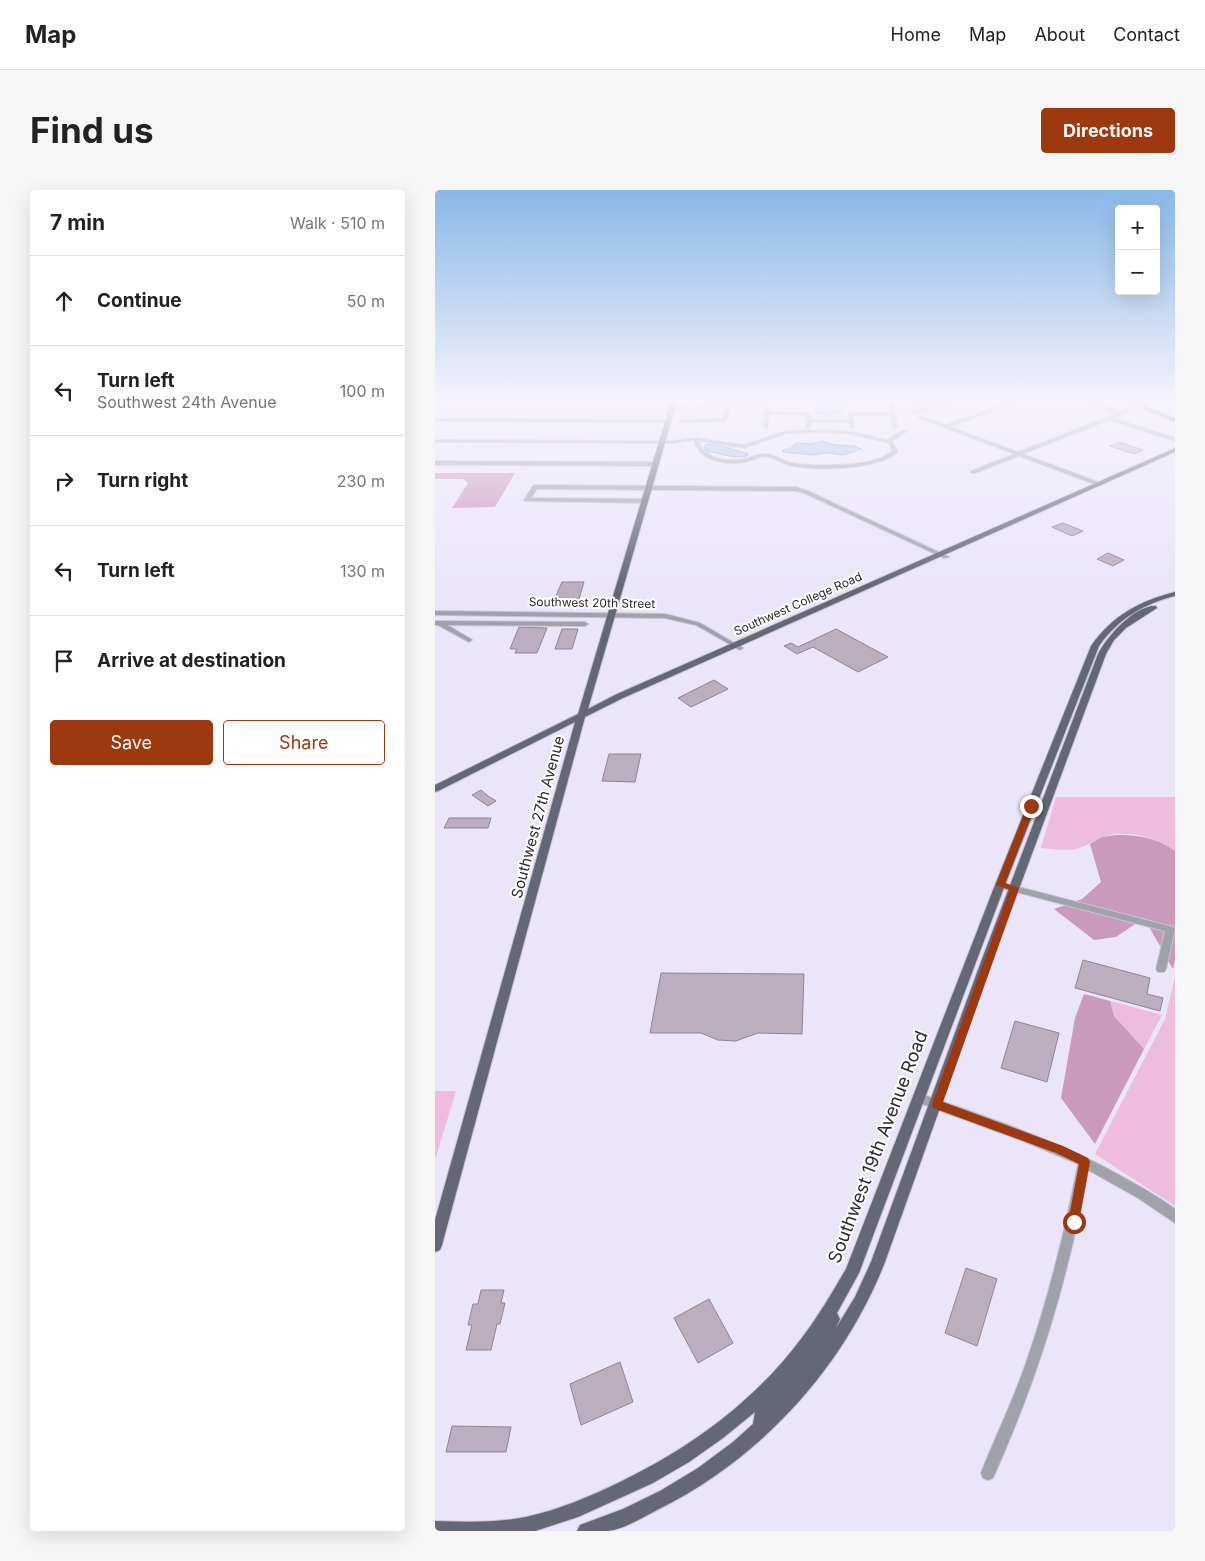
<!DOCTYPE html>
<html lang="en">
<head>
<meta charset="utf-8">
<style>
	:root { --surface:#fff; --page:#f6f6f6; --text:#222; --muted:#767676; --line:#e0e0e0; --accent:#9e380e }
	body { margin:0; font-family:Inter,sans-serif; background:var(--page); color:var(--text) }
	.controls { position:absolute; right:15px; top:15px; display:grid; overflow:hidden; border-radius:5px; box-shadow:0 5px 20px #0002 }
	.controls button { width:45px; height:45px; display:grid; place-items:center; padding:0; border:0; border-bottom:1px solid var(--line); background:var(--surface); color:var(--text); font:25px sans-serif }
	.stop { position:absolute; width:15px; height:15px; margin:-11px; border:4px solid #9e380e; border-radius:50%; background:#fff }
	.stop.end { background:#9e380e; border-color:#fff; box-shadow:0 1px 5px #0008 }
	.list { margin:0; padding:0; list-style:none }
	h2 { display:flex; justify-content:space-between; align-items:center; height:65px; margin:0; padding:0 20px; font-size:21px }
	h2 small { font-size:16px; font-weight:400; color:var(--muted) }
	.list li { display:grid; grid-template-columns:32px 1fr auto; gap:15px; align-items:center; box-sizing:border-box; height:90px; padding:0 20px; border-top:1px solid var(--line) }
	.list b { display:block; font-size:19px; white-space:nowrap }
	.list p { margin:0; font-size:16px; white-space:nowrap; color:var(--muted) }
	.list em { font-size:16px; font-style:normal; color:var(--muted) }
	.actions { display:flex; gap:10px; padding:15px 20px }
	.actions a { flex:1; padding:11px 0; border:1px solid var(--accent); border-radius:5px; text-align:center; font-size:18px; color:var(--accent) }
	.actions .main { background:var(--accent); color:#fff }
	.icon { flex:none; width:28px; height:28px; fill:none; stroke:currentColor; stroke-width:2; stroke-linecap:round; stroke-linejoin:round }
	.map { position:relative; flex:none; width:740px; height:1341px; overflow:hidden; border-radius:5px }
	header { display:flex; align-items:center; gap:30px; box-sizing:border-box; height:70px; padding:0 25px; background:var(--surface); border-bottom:1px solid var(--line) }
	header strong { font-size:24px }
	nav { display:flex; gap:28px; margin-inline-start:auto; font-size:18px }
	.intro { display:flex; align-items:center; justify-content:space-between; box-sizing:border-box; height:120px; padding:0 30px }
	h1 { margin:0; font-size:35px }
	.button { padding:12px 22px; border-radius:5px; background:var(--accent); color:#fff; font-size:18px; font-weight:700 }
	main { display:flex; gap:30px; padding:0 30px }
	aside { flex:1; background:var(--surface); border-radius:5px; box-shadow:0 5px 20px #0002 }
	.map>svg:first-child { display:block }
</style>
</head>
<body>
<header>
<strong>Map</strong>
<nav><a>Home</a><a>Map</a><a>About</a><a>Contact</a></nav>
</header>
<div class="intro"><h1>Find us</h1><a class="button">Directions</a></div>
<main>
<aside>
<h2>7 min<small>Walk · 510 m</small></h2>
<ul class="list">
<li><svg class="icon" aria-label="ahead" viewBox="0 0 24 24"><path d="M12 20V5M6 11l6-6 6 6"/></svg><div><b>Continue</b></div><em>50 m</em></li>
<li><svg class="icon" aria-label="left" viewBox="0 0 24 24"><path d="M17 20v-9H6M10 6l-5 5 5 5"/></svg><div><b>Turn left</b><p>Southwest 24th Avenue</p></div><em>100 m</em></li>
<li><svg class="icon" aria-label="right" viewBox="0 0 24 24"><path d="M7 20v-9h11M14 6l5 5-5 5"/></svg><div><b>Turn right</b></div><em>230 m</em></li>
<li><svg class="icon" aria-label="left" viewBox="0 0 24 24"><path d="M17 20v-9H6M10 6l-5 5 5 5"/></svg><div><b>Turn left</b></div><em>130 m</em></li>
<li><svg class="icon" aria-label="arrive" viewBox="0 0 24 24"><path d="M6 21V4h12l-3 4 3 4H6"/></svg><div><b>Arrive at destination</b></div></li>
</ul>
<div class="actions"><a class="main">Save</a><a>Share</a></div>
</aside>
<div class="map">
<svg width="740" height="1341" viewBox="0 0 740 1341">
	<rect width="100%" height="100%" fill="#eae5f9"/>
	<!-- green -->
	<path fill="#edbcde" d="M 621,607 L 740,607 L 740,661 C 720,647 690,638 666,648 C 658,651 650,657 641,659 C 630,661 617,659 606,658 Z
		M 740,787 L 740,1016 L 660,964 L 730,829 Z
		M 675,811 L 727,825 L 709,859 L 679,826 Z
		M 0,901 L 21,901 L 0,970 Z"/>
	<!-- forest -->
	<path fill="#ca9abc" d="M 473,208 L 530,208 L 477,226 Z
		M 0,283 L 80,283 L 60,317 L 17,318 L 33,293 L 28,289 L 0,289 Z
		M 682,645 C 705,645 721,648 740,661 L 740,770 L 738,779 L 709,728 L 681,747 L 659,750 L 619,719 L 647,709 L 666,692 L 655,654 L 667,647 Z
		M 649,804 L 675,811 L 679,826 L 709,859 L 660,954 L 626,908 L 640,828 Z"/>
	<!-- water -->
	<path fill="#9abde9" stroke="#7991b2" d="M 400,210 L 409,212 L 411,216 L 409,222 L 391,225 L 381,223 L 379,214 L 381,211 Z
		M 388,251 L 400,255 L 420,256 L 426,259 L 409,265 L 392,263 L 378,265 L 348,262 L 348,260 L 356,258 L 361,253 L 376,254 Z
		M 272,254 L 284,255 L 313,264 L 312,266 C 297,269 285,263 271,261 L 269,256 Z"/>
	<!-- building -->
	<path fill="#baaebf" stroke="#908595" d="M 684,252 L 708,260 L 699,264 L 675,256 Z
		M 628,333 L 648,341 L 637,346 L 617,337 Z
		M 673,363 L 689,370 L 678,376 L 662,369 Z
		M 127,392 L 149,392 L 144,409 L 120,408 Z
		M 84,437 L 112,438 L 102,463 L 80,463 L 82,459 L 75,459 Z
		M 127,439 L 143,439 L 137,459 L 120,459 Z
		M 401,439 L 453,467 L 423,482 L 378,457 L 362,464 L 349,456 L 356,453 L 363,457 Z
		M 279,490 L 293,499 L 256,517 L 243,508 Z
		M 174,564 L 206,564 L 200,592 L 167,591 Z
		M 46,600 L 53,606 L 61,611 L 53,616 L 37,605 Z
		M 14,628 L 56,628 L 53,638 L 9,638 Z
		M 648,770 L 715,788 L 712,804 L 728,808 L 725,821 L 640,798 Z
		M 226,783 L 369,784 L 367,844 L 323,843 L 301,851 L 283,850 L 266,843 L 215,843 Z
		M 580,831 L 624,843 L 612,892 L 566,878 Z
		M 531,1078 L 562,1089 L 542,1156 L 510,1143 Z
		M 46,1100 L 69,1100 L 66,1113 L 70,1113 L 65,1134 L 62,1134 L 56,1160 L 31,1160 L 37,1135 L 33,1135 L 38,1114 L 43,1114 Z
		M 274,1109 L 298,1153 L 263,1173 L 239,1128 Z
		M 185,1172 L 198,1212 L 146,1235 L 135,1194 Z
		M 17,1236 L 76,1237 L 71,1262 L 11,1262 Z"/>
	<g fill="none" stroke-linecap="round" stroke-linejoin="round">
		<defs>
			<path id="minor" d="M 331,208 L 376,208 L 374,209 L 333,210 Z
				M 413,208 L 458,208 L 462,237 L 460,238 L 458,237 L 456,225 L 418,225 L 419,237 L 417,238 L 415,237 L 414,232 L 376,232 L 375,237 L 373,238 L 371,237 L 372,225 L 334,224 L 333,237 L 331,238 L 329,237 L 330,218 L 332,217 L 334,218 L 334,222 L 376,223 L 376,230 L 414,230 L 414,224 L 416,223 L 456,223 L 454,210 L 415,209 Z
				M 644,208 L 651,208 L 650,209 L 686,222 L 721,208 L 727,208 L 678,228 L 740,248 L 740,251 L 674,230 L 588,264 L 666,293 L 667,294 L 664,296 L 584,266 L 540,283 L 536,283 L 536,281 L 579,264 L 482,227 L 486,226 L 510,235 L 582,210 L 582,212 L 515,237 L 583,262 L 681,224 L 645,211 L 631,215 L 629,214 Z
				M 301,213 L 333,214 L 335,215 L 333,216 L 301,215 L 237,221 L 235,220 L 239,219 L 236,217 L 238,216 L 259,218 Z
				M 291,217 L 295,218 L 291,231 L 246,232 L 244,231 L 246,230 L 287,229 Z
				M 0,229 L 234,230 L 236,231 L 234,232 L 0,231 Z
				M 389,240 L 417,242 L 452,250 L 468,240 L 472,241 L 457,251 L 463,262 C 442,280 385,281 358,276 C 349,275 342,269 333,267 C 325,265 318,271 310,272 C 292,276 264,271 259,250 L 236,253 L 0,252 L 0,250 L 236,251 L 261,248 L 309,255 L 351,241 ZM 389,242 L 417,244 L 454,253 L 457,262 C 435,276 405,275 379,275 C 372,274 364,275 356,273 C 348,271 340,264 331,264 C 323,263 317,268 309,269 C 294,272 268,269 264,251 L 309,258 L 352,243 Z
				M 0,271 L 222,272 L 225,274 L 222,276 L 0,275 Z
				M 100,295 L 361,297 L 373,301 L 514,367 L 509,368 L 369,303 L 361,301 L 102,299 L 96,308 L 211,309 L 214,311 L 211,313 L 90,311 L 89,310 L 98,296 Z
				M 0,421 L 230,424 L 265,433 L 308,458 L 305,460 L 303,459 L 261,435 L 230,428 L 0,425 Z
				M 0,431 L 150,432 L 153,434 L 150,436 L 12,435 L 36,449 L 37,450 L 34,452 L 3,435 L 0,435 Z
				M 565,692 L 738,737 L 740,739 L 731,779 L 729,782 L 723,782 L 721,779 L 730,741 L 562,697 L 561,695 L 562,693 Z
				M 483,903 C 552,927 624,951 688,987 C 706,997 724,1007 740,1019 L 740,1033 L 703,1008 L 653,980 C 633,1089 604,1186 558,1288 L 553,1290 L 548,1288 L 546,1283 C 561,1245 579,1209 592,1170 C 614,1106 630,1041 643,974 L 588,951 L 479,911 L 478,908 L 479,905 Z"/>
			<path id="major" d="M 237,208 L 243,208 L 153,519 L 182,504 L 738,259 L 740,258 L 740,262 L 188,508 L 150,527 L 7,1055 L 5,1060 L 0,1062 L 0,1030 L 140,532 L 3,601 L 0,602 L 0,595 L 143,524 Z
				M 683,208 L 689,208 L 740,228 L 740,232 Z
				M 740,402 L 740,406 C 708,414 683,429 664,456 L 570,695 L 424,1083 L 402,1123 L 405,1129 L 401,1138 L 420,1107 L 436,1072 L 547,769 L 663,464 C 672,447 699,415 721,416 L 722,418 L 691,438 L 679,450 L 671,464 L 558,769 L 450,1072 C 408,1179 324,1270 222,1320 C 207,1328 189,1339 173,1341 C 163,1341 152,1341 142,1341 L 145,1335 L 188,1319 L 225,1301 L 263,1278 L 298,1252 L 318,1234 L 320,1222 L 288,1248 L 254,1272 L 218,1293 L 143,1327 L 100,1341 L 0,1341 L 0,1331 C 30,1332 61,1333 91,1327 C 123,1320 154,1307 183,1293 C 254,1259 319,1212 366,1149 C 383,1127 397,1103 411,1079 L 560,695 L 656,456 C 677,426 704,411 740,402 Z"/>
		</defs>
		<!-- minor casing -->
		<use href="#minor" stroke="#c8c3d5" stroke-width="2"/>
		<!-- major casing -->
		<use href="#major" stroke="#c8c3d5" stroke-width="2"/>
		<!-- minor -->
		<use href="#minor" fill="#a0a2aa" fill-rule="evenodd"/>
		<!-- major -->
		<use href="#major" fill="#646776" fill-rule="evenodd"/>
	</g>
	<!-- sky -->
	<linearGradient id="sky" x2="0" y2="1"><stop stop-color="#89b8e8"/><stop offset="0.53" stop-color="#f6f3fc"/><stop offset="1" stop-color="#f6f3fc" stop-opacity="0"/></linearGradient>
	<rect width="740" height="396" fill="url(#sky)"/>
	<!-- route -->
	<path fill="#9e380e" d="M 596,614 L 600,616 L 570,693 L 584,698 L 508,912 L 628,956 L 653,968 L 655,972 L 644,1032 L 643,1036 L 639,1037 L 635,1036 L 633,1032 L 644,974 L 621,963 L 498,918 L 497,914 L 575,700 L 561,695 L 592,616 Z"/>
	<g text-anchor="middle" stroke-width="4" stroke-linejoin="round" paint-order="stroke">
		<!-- far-street labels -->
		<g font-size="12" fill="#2b2a31" stroke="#fff">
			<text transform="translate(157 413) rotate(1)" y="4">Southwest 20th Street</text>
			<text transform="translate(363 414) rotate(-24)" y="4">Southwest College Road</text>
		</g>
		<!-- street labels -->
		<g font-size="15" fill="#2b2a31" stroke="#fff">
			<text transform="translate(103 627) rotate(-75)" y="5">Southwest 27th Avenue</text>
		</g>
		<!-- near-street labels -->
		<g font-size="18" fill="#2b2a31" stroke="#fff">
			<text transform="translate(443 957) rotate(-69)" y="6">Southwest 19th Avenue Road</text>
		</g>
	</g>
</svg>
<div class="controls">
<button>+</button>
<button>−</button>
</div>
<div class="stop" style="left:639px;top:1032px"></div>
<div class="stop end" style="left:596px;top:616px"></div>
</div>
</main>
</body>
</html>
